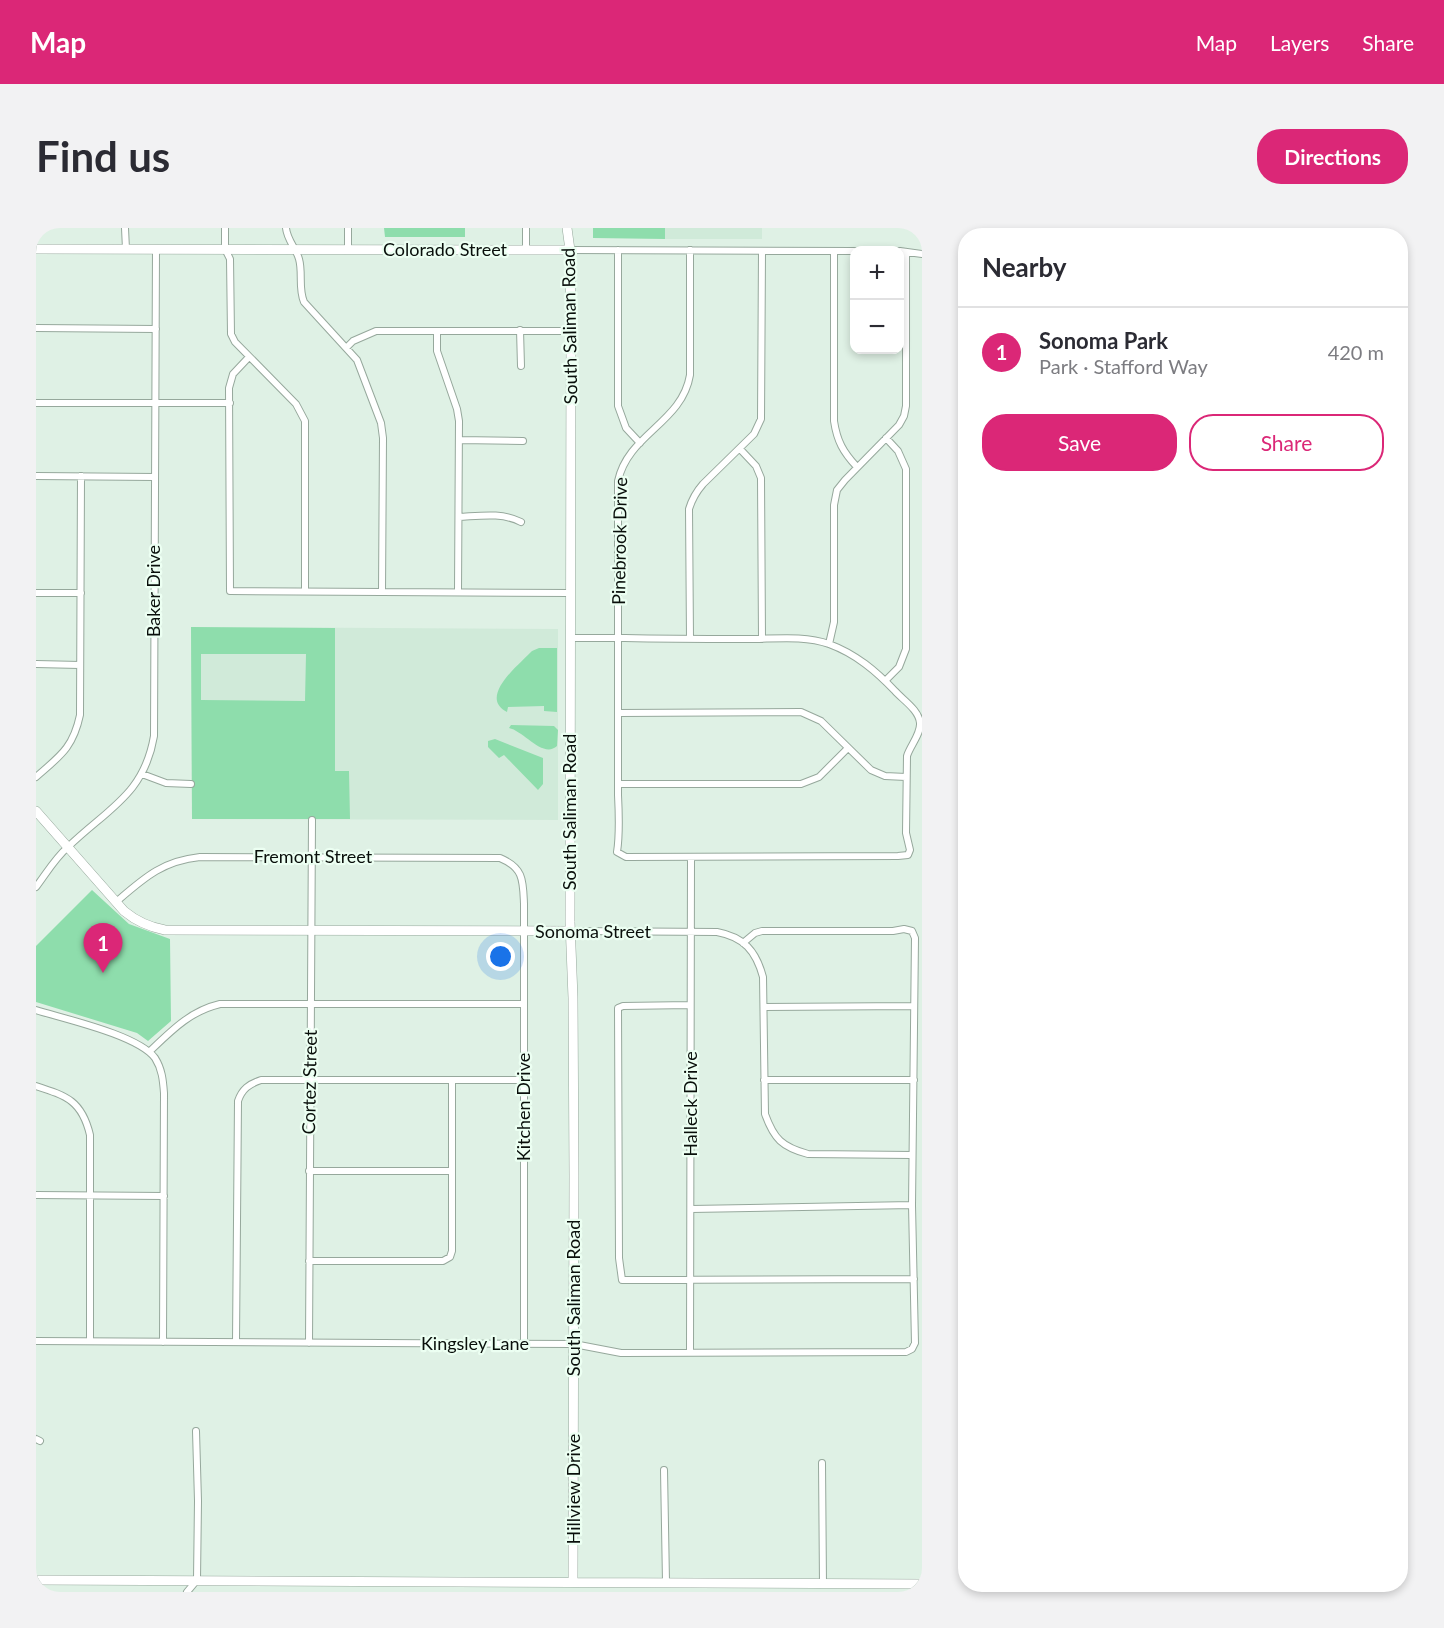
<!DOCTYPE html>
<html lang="en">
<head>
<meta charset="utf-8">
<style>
	:root { --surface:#fff; --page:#f2f2f3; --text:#2b2b33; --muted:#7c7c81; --line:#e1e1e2; --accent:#db2777 }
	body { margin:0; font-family:Lato,sans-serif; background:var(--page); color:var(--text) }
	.controls { position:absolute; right:18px; top:18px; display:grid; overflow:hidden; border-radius:12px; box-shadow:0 3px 9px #0003 }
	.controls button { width:54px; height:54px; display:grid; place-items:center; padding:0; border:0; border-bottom:2px solid var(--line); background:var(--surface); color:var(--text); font:30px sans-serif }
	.you { position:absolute; left:465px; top:729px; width:21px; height:21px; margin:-15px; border:4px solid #fff; border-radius:50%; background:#1a73e8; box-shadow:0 0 0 9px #1a73e833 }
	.badge { display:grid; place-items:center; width:39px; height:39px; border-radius:50%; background:var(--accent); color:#fff; font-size:20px; font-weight:700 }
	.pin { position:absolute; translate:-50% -50px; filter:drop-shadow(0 2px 3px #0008) }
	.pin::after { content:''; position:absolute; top:32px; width:21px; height:18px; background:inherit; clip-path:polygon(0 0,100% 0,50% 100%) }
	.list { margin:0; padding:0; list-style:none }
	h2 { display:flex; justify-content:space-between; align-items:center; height:78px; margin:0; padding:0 24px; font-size:26px }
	h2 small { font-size:20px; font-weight:400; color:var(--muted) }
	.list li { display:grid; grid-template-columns:39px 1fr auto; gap:18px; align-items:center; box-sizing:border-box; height:90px; padding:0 24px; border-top:2px solid var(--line) }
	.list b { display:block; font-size:22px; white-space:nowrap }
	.list p { margin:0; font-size:20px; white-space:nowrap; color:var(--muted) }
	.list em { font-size:20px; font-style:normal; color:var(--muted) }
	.actions { display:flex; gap:12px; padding:18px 24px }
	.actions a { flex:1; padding:14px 0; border:2px solid var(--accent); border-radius:24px; text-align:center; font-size:21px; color:var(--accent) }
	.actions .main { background:var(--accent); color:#fff }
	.map { position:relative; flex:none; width:886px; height:1364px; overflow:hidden; border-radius:24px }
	header { display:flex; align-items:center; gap:36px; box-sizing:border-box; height:84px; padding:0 30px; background:var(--accent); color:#fff }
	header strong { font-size:28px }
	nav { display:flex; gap:33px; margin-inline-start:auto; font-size:21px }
	.intro { display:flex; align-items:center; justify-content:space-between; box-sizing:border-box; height:144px; padding:0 36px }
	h1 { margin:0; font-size:42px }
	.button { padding:15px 27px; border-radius:24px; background:var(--accent); color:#fff; font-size:21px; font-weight:700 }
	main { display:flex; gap:36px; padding:0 36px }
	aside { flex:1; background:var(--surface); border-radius:24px; box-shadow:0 3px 9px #0003 }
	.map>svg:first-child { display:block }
</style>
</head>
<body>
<header>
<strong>Map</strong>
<nav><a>Map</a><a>Layers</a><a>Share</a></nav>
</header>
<div class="intro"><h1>Find us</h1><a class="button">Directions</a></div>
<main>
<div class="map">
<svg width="886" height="1364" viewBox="0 0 886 1364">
	<rect width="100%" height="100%" fill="#dff1e5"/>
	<!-- built -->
	<path fill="#d0ead9" d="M 629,0 L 726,0 L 726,11 L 629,11 Z
		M 155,399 L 522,401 L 522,592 L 156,591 Z"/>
	<!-- green -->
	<path fill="#8eddac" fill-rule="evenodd" d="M 348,0 L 429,0 L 429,9 L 349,9 Z
		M 557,0 L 629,0 L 629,11 L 557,10 Z
		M 155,399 L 299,400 L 299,543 L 313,543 L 314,591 L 156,591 ZM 165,426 L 270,426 L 269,473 L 165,472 Z
		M 503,420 L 521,420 L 521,484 L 508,483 L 508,478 L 472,479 L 471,484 C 441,469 485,435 496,423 Z
		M 475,497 L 518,498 L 522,502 L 521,518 C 507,531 488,503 473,500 Z
		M 459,511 L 507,530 L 507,556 L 502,562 L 468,527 L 463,530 L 452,519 L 452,513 Z
		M 56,662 L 93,696 L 134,711 L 135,793 L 112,813 L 101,805 L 0,774 L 0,718 Z"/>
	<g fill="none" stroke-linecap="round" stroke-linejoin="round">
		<defs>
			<path id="street" d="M 89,0 L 90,21
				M 189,0 L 189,21 L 194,31 L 195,106 L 199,114 L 260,176 L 269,193 L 269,363
				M 250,0 C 251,12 260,20 263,31 C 267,45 262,60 268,74 L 321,132 L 345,195 L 347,210 L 346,364
				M 490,0 L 490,22
				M 312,22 L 312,0
				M 534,22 L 818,23
				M 582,22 L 582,178 L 590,200 L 604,215
				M 798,23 L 798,193 C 801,213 807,224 821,239
				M 864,23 L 886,26
				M 0,100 L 120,101
				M 484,102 L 485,138
				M 401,103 L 401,123 L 421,181 L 423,193 L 422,364
				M 310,120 L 317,113 L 340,103 L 535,103
				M 213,129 L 197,146 L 193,160 L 194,363 L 535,365
				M 0,175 L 194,175
				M 423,212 L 487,213
				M 704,221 L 720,238 L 725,250 L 726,411
				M 0,248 L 119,249
				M 423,289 C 443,288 466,284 485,294
				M 0,365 L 45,365
				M 534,410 C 552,410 571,410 589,410 C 630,411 671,411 712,411 C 738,411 768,407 793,416 C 820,426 840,443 859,463 C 867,472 883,482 884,495 C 885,506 874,518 871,528 L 870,605 L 874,622 L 872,627 L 862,628 L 590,629 L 581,624 C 584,605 583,586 582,567 C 582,542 582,517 582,491 C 582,467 582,443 582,419 L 582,253 C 592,206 646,195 654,147 L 654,22
				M 654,411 L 653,281 C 656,271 660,264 667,256 L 718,206 L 725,191 L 726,23
				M 793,416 L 798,394 L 798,277 L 801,262 L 809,252 L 863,197 L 868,188 L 870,178 L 870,24
				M 0,436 L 44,437
				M 849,453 L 863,439 L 870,421 L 870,241 L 862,223 L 850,210
				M 582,485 L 765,484 L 785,493 L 835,542 L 849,548 L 870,549
				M 106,546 L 130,555 L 155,556
				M 0,549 C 24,528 37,520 44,487 L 45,248
				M 582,556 L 765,556 L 783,549 L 812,520
				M 0,659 C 10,646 19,630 32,619 C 71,581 108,567 118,508 L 120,21
				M 80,674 C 108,650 126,633 164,629 L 464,630 C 488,640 487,653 488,676 L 488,1116
				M 534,703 L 681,704 C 708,709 720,723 727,749 L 729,886 C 738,911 746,919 772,926 L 876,927
				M 654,777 L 587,778 L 582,780 L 583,1030 L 586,1052 L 878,1051
				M 728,779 L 878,778
				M 0,782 C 29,791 102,807 119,830 C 126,841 127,852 128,865 L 127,1114
				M 113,824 C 135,803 154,783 184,776 L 488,776
				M 728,852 L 878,852
				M 0,858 C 31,868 46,873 54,907 L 54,1113
				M 273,943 L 416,943
				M 0,967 L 128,968
				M 655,981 L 876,977
				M 273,1033 L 407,1033 L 414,1029 L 416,1023 L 416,853
				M 0,1113 L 538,1116 L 585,1125 L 870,1124 L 876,1121 L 879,1115 L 876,977 L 879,710 L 876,703 L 868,701 L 857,703 L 726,703 L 719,705 L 707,715
				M 200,1114 L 202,873 C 206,861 213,856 225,852 L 488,852
				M 273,1115 L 276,592
				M 654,1124 L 655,629
				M 0,1211 L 4,1213
				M 786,1235 L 787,1356
				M 628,1242 L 630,1354
				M 151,1364 L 161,1352 L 162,1273 L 160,1203"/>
			<path id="secondary" d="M 531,0 L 534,22 L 535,103 L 534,694 L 537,770 L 538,947 L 537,1353
				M 0,21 L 534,22
				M 0,583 L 88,683 C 100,693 113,699 129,702 L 534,703
				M 0,1352 L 886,1356"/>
		</defs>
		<!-- street casing -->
		<use href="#street" stroke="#96a89c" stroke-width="8"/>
		<!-- secondary casing -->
		<use href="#secondary" stroke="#96a89c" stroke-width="10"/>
		<!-- street -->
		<use href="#street" stroke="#fff" stroke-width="6"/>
		<!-- secondary -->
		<use href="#secondary" stroke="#fff" stroke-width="9"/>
	</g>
	<g text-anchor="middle" stroke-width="4.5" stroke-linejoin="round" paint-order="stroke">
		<!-- street labels -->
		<g font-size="18" fill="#090f0b" stroke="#ecfff2">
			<text x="409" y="28">Colorado Street</text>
			<text transform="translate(534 98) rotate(-91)" y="6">South Saliman Road</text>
			<text transform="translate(584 313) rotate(-89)" y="6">Pinebrook Drive</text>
			<text transform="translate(118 363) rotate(-90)" y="6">Baker Drive</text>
			<text transform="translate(534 584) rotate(-90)" y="6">South Saliman Road</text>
			<text x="277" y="635">Fremont Street</text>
			<text x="557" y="710">Sonoma Street</text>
			<text transform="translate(274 854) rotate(-89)" y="6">Cortez Street</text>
			<text transform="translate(655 876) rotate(-90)" y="6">Halleck Drive</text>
			<text transform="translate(488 879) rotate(-90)" y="6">Kitchen Drive</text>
			<text transform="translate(538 1070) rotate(-90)" y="6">South Saliman Road</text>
			<text x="439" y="1122">Kingsley Lane</text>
			<text transform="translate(538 1261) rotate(-90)" y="6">Hillview Drive</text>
		</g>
	</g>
</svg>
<div class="controls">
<button>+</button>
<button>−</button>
</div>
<div class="you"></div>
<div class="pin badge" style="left:67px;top:745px">1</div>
</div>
<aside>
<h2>Nearby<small></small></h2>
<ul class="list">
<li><span class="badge">1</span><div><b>Sonoma Park</b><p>Park · Stafford Way</p></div><em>420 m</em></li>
</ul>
<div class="actions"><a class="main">Save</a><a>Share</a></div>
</aside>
</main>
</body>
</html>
